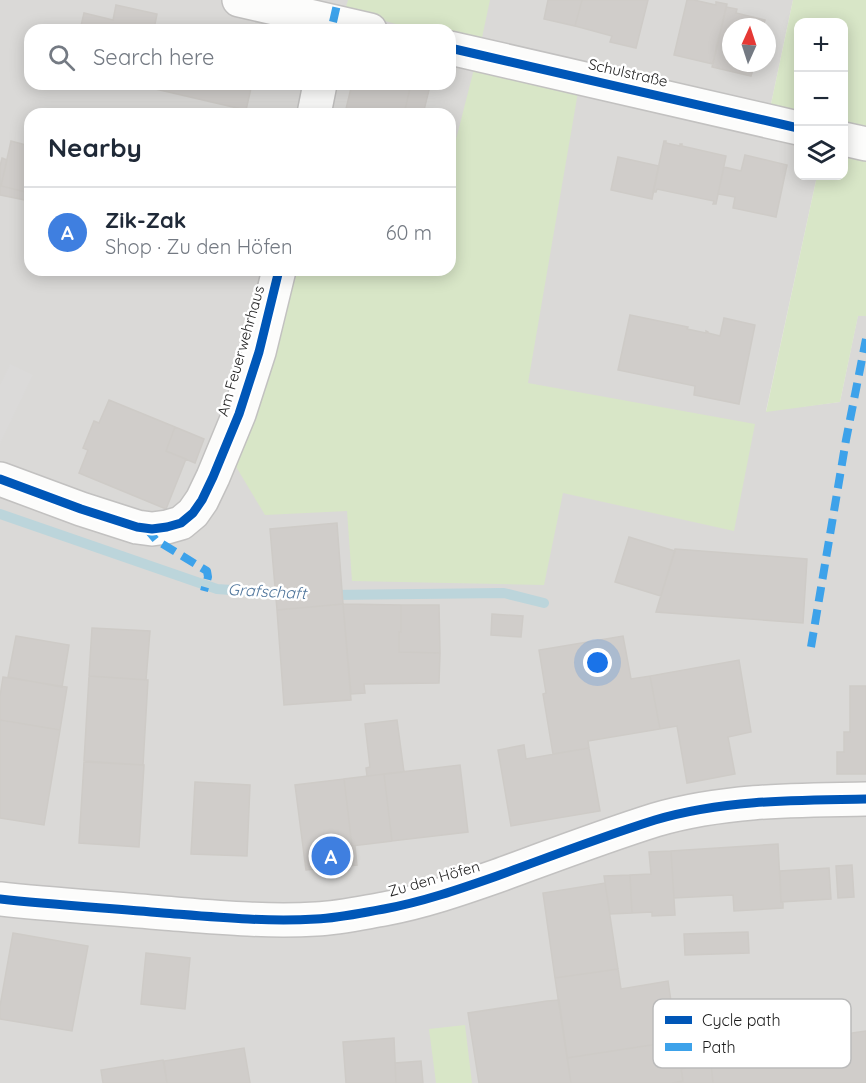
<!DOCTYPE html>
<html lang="en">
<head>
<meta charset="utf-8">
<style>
	:root { --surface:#fff; --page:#f2f2f3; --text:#1f2937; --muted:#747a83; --line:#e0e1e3; --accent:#1a73e8 }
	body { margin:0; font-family:Quicksand,sans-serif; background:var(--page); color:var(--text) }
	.controls { position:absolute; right:18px; top:18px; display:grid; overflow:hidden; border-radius:12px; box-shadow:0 3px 15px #0003 }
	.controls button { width:54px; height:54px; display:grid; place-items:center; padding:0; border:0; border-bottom:2px solid var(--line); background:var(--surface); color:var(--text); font:30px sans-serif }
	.compass { position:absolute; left:722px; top:18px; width:54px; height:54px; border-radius:50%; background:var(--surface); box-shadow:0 3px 15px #0003; rotate:3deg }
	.you { position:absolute; left:598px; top:663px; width:21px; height:21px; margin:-15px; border:4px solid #fff; border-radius:50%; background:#1a73e8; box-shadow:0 0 0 9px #1a73e833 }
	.badge { display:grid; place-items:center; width:39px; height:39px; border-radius:50%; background:var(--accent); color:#fff; font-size:20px; font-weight:700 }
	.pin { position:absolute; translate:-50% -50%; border:3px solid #fff; box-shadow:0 2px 6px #0006 }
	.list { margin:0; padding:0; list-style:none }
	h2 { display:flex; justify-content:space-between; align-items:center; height:78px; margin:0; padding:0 24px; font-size:26px }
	h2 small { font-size:20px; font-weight:400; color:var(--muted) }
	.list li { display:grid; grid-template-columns:39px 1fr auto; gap:18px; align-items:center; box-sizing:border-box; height:90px; padding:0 24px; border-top:2px solid var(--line) }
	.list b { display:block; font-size:22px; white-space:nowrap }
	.list p { margin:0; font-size:20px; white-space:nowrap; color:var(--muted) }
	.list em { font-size:20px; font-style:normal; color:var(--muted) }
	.icon { flex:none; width:33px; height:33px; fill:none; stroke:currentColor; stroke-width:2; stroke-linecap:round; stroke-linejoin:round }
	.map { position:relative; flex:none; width:866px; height:1083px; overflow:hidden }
	.search { position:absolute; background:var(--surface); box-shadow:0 3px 15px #0003; left:24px; top:24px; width:432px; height:66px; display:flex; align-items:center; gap:15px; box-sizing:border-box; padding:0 21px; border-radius:18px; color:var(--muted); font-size:22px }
	.panel { position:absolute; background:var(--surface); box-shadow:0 3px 15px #0003; left:24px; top:108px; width:432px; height:168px; border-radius:18px }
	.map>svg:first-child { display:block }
</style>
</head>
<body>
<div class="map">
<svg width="866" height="1083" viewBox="0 0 866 1083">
	<rect width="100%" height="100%" fill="#ebe9e5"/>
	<!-- residential -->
	<path fill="#dad9d7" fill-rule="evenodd" d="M 0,0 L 793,0 L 771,104 L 798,110 L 798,176 L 817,176 L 766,411 L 840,402 L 858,315 L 866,316 L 866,1083 L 0,1083 ZM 731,27 L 767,27 L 767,63 L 731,63 ZM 30,30 L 450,30 L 450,84 L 30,84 ZM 30,114 L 450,114 L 450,270 L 30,270 Z"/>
	<!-- grass -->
	<path fill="#d8e6c7" d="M 348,0 L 490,0 L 480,47 L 450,39 L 450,30 L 418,30 L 345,10 Z
		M 793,0 L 866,0 L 866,316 L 858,316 L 840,402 L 766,412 L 817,176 L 844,176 L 844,22 L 798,22 L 798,110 L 771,104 Z
		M 474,69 L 578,92 L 528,383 L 755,424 L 734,531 L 563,493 L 544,585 L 352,581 L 347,511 L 265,515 L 235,465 L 273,364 L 294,270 L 450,270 L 450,163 Z
		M 465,1025 L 472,1083 L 436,1083 L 429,1029 Z"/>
	<!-- parking -->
	<path fill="#dbdad9" d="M 10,364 L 33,375 L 0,444 L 0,385 Z"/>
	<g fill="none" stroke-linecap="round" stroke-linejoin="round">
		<!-- stream -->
		<path stroke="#bcd5db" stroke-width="10" d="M 0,514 L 217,589 L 290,594
			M 330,595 L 504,593 L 544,603"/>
	</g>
	<!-- building -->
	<path fill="#d0cdca" stroke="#cecbc7" stroke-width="1.5" d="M 548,0 L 582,0 L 575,26 L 544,19 Z
		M 582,0 L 648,0 L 636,48 L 610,42 L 612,36 L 575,26 Z
		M 687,0 L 694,0 L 716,5 L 716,2 L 727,4 L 713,64 L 674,55 Z
		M 116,5 L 157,14 L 154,29 L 158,30 L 80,30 L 84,13 L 113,20 Z
		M 726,7 L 737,9 L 736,13 L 765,20 L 763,27 L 731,27 L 731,63 L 755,63 L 751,76 L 712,67 Z
		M 134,84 L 252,84 L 246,110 Z
		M 352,84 L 411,84 L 404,114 L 345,113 Z
		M 411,84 L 430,86 L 423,114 L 404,114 Z
		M 11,141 L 30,146 L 30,193 L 1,186 Z
		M 664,141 L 666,141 L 666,143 L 680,146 L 680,144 L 682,144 L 682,146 L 726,156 L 716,204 L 713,204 L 714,201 L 657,189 L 656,192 L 653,192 Z
		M 745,155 L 787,165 L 776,217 L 733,208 L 735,197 L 718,194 L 724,167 L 741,171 Z
		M 618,157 L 659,166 L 652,199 L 611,190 Z
		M 2,158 L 7,160 L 1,186 L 30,193 L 30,201 L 0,195 L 0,166 Z
		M 630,315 L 688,327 L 687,329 L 706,333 L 706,331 L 708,332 L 708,333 L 720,336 L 724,318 L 755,325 L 739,404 L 694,395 L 695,386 L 618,370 Z
		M 109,400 L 175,427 L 166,451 L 186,459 L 166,509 L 79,473 L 88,450 L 83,448 L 94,421 L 99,423 Z
		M 175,427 L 204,439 L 195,463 L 166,451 Z
		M 337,523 L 343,604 L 277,610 L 270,529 Z
		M 629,537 L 675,551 L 661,596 L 615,582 Z
		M 675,549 L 807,559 L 803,623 L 656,612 Z
		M 343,604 L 401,605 L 401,632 L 399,632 L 399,652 L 440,653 L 439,683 L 364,684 L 365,693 L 351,694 Z
		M 343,604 L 351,700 L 284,705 L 277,610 Z
		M 401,605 L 439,605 L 440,653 L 399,652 L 399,632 L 401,632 Z
		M 492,614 L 523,616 L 521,637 L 491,635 Z
		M 92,628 L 150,631 L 146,680 L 89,676 Z
		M 16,636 L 69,645 L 62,687 L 8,677 Z
		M 623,636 L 631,679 L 650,676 L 660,729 L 588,741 L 589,748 L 553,754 L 543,694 L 546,693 L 539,650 Z
		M 739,660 L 751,732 L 728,737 L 735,774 L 687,783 L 677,726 L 660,729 L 650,676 Z
		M 89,676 L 148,680 L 143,765 L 84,761 Z
		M 3,677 L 67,687 L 60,730 L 0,720 L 0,696 Z
		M 850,686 L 866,686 L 866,774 L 837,774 L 837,752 L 844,752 L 844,732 L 850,732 Z
		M 0,720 L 60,730 L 44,825 L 0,818 Z
		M 397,720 L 404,772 L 367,776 L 366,768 L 370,767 L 365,724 Z
		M 524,745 L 526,759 L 589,748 L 600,811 L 511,826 L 498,750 Z
		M 84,762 L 144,765 L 139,847 L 79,843 Z
		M 460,765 L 468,832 L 392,841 L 384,774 Z
		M 384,774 L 392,841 L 352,846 L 344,779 Z
		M 344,779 L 352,846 L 355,846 L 357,865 L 306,870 L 295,785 Z
		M 195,782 L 250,785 L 247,856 L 191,854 Z
		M 778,844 L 781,902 L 783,902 L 783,908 L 734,911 L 733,895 L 674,898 L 671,851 Z
		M 671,851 L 675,915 L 652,916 L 652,912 L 632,913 L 630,875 L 651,874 L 649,852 Z
		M 852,865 L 854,897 L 838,898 L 836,866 Z
		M 829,868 L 831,899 L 781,902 L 780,871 Z
		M 630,875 L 632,913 L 610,914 L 604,876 Z
		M 605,883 L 618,969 L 555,978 L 543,893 Z
		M 748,932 L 749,953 L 685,955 L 684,934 Z
		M 13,933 L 88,946 L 72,1031 L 0,1019 L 0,1006 Z
		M 146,953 L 190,958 L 185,1009 L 141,1004 Z
		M 618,969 L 621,989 L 668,981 L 677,1041 L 567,1058 L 555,978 Z
		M 559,1000 L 571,1083 L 479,1083 L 468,1013 L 547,1001 Z
		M 866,1031 L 866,1083 L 713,1083 L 711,1063 L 681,1069 L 680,1058 Z
		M 394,1038 L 396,1083 L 346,1083 L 343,1042 Z
		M 677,1041 L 683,1081 L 672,1083 L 571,1083 L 567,1058 Z
		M 244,1048 L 250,1083 L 167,1083 L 164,1061 Z
		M 163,1060 L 167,1083 L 103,1083 L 101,1070 Z
		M 421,1061 L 423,1083 L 396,1083 L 395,1063 Z
		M 711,1063 L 713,1083 L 672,1083 L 683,1081 L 681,1069 Z"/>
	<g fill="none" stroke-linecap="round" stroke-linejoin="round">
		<defs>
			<path id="minor" d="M 239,0 L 370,30
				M 450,48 L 798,128
				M 314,114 L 320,84
				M 844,139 L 866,144
				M 0,479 L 81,509 L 137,527 L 152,529 L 167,527 L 181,523 L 193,513 L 202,500 L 213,477 L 239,414 L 259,352 L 279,270
				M 0,899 C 54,905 108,908 163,913 C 214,917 265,922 316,919 C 339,918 361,913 384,909 C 422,902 460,889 497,876 C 549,857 601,837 655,820 C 723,800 795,800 866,799"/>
		</defs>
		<!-- minor casing -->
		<use href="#minor" stroke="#c2c1c0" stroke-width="36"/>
		<!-- minor -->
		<use href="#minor" stroke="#fcfcfb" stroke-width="33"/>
		<!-- quiet -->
		<path stroke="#3da2ea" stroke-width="8" stroke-dasharray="15 8" stroke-linecap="butt" d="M 333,22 L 338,0
			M 146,528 L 156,540 L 207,571 L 208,577 L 204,591
			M 811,647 L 846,440 L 866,339"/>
		<defs>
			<path id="cycleway" d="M 450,48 L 798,128
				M 0,479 L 81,509 L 137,527 L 152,529 L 167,527 L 181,523 L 193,513 L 202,500 L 213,477 L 239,414 L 259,352 L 279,270
				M 0,899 C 54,905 108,908 163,913 C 214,917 265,922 316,919 C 339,918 361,913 384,909 C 422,902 460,889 497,876 C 549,857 601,837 655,820 C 723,800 795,800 866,799"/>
		</defs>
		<!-- cycleway casing -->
		<use href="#cycleway" stroke="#fff" stroke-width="13"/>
		<!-- cycleway -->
		<use href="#cycleway" stroke="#0057b8" stroke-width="9"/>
	</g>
	<g text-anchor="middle" stroke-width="5" stroke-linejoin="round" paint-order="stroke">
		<!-- street labels -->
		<g font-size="15" fill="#1d1d1d" stroke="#fff">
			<text transform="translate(628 73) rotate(13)" y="5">Schulstraße</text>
			<text transform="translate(241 351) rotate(-74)" y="5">Am Feuerwehrhaus</text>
			<text transform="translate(434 879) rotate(-16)" y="5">Zu den Höfen</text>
		</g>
		<!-- water labels -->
		<g font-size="16" font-style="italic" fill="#50769c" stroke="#fff">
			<text transform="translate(267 591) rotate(3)" y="6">Grafschaft</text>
		</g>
	</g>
	<!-- legend -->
	<rect x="653" y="999" width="198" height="69" rx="9" fill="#fff" stroke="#bbb" stroke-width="1.5"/>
	<rect x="665" y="1016" width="27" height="8" fill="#0057b8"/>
	<rect x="665" y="1043" width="27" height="8" fill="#3da2ea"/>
	<g font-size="16" fill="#1d1d1d">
		<text x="702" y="1026">Cycle path</text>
		<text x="702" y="1053">Path</text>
	</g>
</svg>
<div class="controls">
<button>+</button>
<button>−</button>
<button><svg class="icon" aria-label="layers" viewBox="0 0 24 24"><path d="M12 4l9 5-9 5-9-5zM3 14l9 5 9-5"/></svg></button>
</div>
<svg class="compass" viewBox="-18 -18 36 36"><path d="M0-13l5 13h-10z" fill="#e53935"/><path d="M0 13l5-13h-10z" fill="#747a83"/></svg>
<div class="you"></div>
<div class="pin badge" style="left:331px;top:856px;background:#3f7fe0">A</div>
<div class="search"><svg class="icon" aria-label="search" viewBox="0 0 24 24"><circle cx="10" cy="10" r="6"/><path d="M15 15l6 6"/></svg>Search here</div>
<section class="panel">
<h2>Nearby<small></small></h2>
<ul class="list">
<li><span class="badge" style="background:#3f7fe0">A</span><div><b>Zik-Zak</b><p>Shop · Zu den Höfen</p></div><em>60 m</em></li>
</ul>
</section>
</div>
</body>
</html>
